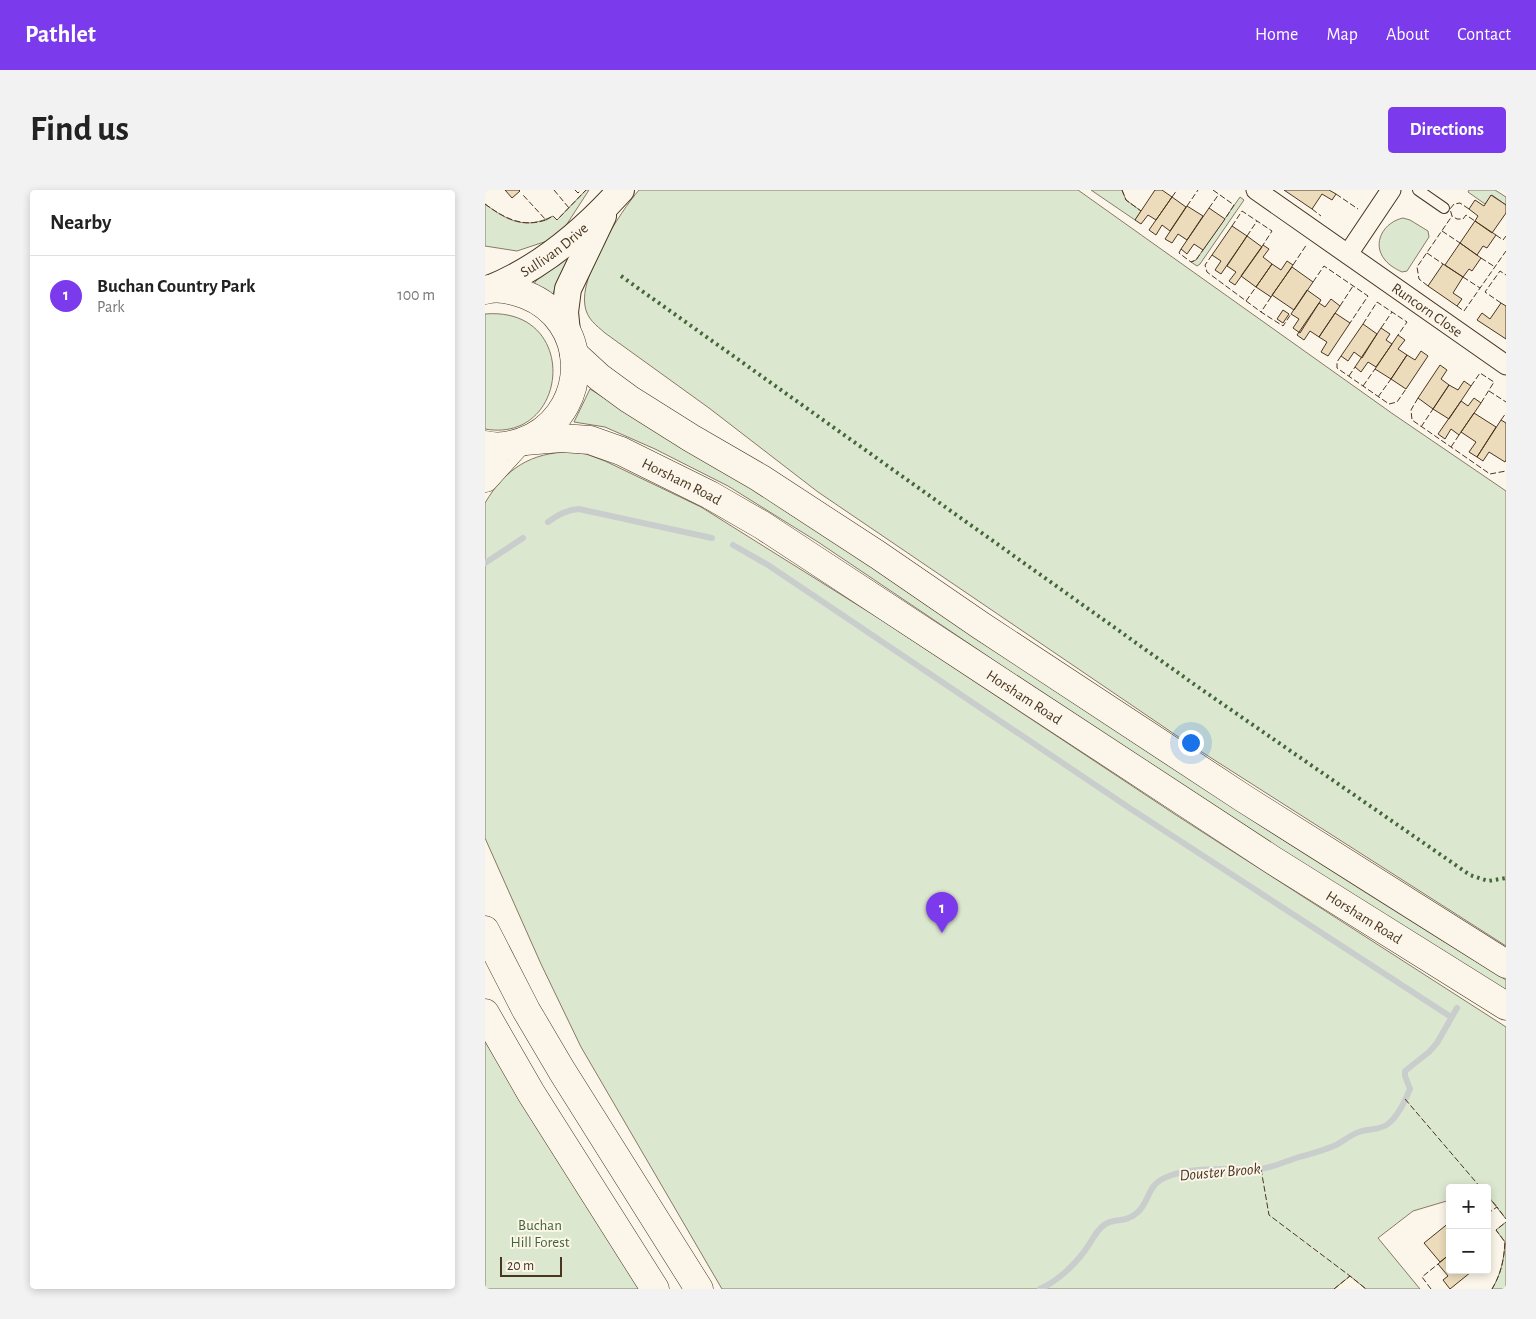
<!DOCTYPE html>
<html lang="en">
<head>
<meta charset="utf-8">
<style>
	:root { --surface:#fff; --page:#f2f2f2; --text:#222; --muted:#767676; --line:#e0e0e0; --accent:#7c3aed }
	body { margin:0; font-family:"Alegreya Sans",sans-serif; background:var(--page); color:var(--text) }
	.controls { position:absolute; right:15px; bottom:15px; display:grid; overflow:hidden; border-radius:5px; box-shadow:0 2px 8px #0003 }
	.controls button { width:45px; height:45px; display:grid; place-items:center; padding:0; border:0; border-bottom:1px solid var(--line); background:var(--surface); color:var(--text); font:25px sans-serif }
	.scale { position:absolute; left:15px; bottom:12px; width:62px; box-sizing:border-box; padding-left:5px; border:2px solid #4a3520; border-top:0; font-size:14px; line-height:18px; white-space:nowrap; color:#4a3520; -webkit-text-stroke:4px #fbf6e9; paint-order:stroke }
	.you { position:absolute; left:705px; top:552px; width:18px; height:18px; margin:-12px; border:4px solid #fff; border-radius:50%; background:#1a73e8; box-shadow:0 0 0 8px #1a73e833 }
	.badge { display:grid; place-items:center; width:32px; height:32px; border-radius:50%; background:var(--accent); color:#fff; font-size:16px; font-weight:700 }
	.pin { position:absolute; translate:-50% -41px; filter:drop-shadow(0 1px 2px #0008) }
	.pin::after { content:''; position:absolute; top:26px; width:18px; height:15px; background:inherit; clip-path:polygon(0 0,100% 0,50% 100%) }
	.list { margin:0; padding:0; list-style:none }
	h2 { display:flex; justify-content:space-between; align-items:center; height:65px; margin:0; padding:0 20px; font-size:21px }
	h2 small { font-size:16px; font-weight:400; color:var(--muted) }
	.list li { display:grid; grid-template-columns:32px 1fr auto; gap:15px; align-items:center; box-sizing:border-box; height:80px; padding:0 20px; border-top:1px solid var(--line) }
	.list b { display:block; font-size:19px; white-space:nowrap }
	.list p { margin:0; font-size:16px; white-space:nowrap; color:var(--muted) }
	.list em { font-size:16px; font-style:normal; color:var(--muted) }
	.map { position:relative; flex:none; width:1021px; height:1099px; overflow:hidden; border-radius:5px }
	header { display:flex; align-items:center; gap:30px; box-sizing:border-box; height:70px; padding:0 25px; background:var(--accent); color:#fff }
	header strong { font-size:24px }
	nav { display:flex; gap:28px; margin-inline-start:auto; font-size:18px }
	.intro { display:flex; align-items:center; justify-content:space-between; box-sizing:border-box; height:120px; padding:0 30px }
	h1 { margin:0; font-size:35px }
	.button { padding:12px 22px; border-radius:5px; background:var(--accent); color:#fff; font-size:18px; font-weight:700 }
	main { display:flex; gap:30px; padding:0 30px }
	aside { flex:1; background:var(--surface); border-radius:5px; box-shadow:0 2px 8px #0003 }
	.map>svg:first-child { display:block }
</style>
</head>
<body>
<header>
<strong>Pathlet</strong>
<nav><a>Home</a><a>Map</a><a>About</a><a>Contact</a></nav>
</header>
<div class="intro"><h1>Find us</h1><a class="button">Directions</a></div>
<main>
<aside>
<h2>Nearby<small></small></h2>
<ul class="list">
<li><span class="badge">1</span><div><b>Buchan Country Park</b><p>Park</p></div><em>100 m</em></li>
</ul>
</aside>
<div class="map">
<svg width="1021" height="1099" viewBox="0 0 1021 1099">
	<rect width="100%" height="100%" fill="#fbf6e9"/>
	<!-- green -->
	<path fill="#dce7d0" stroke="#887966" d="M 101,0 L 104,0 L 80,37 L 62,51 L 32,61 L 0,56 L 0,14 C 23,31 40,40 68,26 L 72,30 Z
		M 154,0 L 593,0 L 908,224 L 1021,301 L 1021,756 L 698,550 L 333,302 L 224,218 L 120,143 C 111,135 102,129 100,116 C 94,86 135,22 154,0 Z
		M 606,0 L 637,0 L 641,10 L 656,21 L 650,30 Z
		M 984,0 L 1010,0 L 1021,7 L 1021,15 L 1007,5 L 1000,14 L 983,2 Z
		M 755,7 L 759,10 L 715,74 L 712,76 L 706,72 L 711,70 Z
		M 918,28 L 925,30 L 943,41 L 944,47 L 922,81 L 917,82 C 911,79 905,76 900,70 C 886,53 899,32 918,28 Z
		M 85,59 L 91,59 L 71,96 L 66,109 L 48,97 L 50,92 Z
		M 0,124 C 96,116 85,254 0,239 Z
		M 105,199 C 182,248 262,293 338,343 C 377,370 416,398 455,424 C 642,549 830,673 1021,790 L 1021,802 L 928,744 L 663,574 L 333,352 L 243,296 L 170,259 L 120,237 L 89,232 Z
		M 86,262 L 101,264 L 120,271 L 216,317 L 395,429 L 691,625 L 1021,837 L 1021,1029 L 1002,1005 L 1002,998 L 965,998 L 965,1010 L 928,1021 L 893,1048 L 935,1099 L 881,1099 L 865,1086 L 849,1099 L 237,1099 L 96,857 L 56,774 L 0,648 L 0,313 C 20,279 46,262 86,262 Z
		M 0,851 L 47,929 L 154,1099 L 0,1099 Z
		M 1021,1032 L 1021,1099 L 1007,1099 C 1016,1084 1019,1070 1020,1052 L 1011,1040 Z"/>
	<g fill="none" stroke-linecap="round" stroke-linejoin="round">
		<!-- stream -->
		<path stroke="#c9cecd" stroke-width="6" d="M 63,332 C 73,325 81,320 94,319 L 227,348
			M 248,355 L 283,375 L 646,619 L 966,827
			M 0,373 L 38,348
			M 555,1099 C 573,1091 592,1073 603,1056 C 608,1049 611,1041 619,1035 C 630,1027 640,1034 653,1022 C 666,1010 661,994 684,986 C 708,976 748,980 774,979 C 787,978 799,972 811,968 C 824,964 838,961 851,955 C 859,951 865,945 874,942 C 883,938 894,941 903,934 C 914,925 919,912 925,899 L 920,886 L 920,881 L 944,862 L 952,853 L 972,818"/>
	</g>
	<!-- building -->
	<path fill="#ecdcbc" stroke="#4a3520" d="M 20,0 L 34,0 L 35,1 L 27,8 Z
		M 670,0 L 677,0 L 687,7 L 671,30 L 663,25 L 656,34 L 650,30 Z
		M 799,0 L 844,0 L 851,4 L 847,10 L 837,4 L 827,19 Z
		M 1006,5 L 1021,15 L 1021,23 L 1007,43 L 990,31 L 993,26 L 984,19 L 990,10 L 999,16 Z
		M 687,7 L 701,17 L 685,41 L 677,35 L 671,45 L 664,40 Z
		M 702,16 L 718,26 L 702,50 L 693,44 L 687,53 L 680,49 Z
		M 724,18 L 740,29 L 718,60 L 709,54 L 702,64 L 696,59 Z
		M 990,31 L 1011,45 L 1002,58 L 998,56 L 992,65 L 975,53 Z
		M 747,36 L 762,46 L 736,84 L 730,80 L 736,71 L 727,65 Z
		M 762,46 L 777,57 L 750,95 L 744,91 L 751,82 L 742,76 Z
		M 975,53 L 996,68 L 987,81 L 984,79 L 978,87 L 960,75 Z
		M 778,55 L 784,59 L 778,67 L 787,74 L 771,97 L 756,86 Z
		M 802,71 L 808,75 L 786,107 L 771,97 L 787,74 L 796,80 Z
		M 958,74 L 978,87 L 968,103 L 977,109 L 972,116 L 943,96 Z
		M 807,77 L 828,92 L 809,120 L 787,105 Z
		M 822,100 L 836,110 L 815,143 L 808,138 L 814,129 L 806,124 Z
		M 846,109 L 855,116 L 834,147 L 825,141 L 819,150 L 812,145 L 834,113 L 840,117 Z
		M 1016,113 L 1021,116 L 1021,149 L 992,130 L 997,123 L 1005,129 Z
		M 798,120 L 804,124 L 798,133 L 792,129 Z
		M 850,123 L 865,133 L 843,166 L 836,162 L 842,152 L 834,147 Z
		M 878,134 L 892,144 L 877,168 L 869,162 L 863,171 L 856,166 Z
		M 896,138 L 905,144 L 901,150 L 907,154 L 891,177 L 883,172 L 876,182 L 870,177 Z
		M 913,145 L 920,150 L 913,159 L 922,165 L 906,189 L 890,179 Z
		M 936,161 L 943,166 L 921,199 L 906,189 L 922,165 L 930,170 Z
		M 955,175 L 962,180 L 956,189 L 964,195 L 948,219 L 933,208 Z
		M 979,191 L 986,196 L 964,229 L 948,219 L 964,195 L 973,200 Z
		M 989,208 L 996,213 L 974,245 L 966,239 L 960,249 L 953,244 L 976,211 L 983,216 Z
		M 989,223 L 1011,237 L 992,267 L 984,262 L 991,252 L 976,242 Z
		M 1016,230 L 1021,233 L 1021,270 L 1020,272 L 1004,262 L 998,271 L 992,267 Z
		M 965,1032 L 965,1064 L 955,1072 L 939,1053 Z
		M 965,1064 L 965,1080 L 985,1080 L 986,1082 L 965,1099 L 958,1090 L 963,1086 L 953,1074 Z"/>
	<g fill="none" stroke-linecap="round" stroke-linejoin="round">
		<defs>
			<path id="lane" d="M 933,0 L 959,18"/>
			<g id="street">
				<path id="s1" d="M 771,0 L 1021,175"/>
				<path d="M 863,64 L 906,0"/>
			</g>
			<g id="secondary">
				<path id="s2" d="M 6,98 C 57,77 100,40 136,0"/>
				<path d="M 82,142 L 80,122 L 83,99 L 118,26"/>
			</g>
			<g id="primary">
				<path d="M 89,164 L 114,187 L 144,209 L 206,248 L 275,288 L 393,365 L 495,435 L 758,608 L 1021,774"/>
				<path id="s3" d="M 40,251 L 76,248 L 105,250 L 136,261 L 225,305 L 277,335 L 786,669 L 1021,816"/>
			</g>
			<path id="highway" d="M 0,100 C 13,96 28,100 41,105 C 104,130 106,215 48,247 C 32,255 17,259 0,255
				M 0,288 L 30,255
				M 0,740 L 41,820 L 77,881 L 214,1099
				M 0,823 L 46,903 L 170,1099"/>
		</defs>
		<!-- lane casing -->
		<use href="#lane" stroke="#4a3520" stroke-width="12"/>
		<!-- street casing -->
		<use href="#street" stroke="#4a3520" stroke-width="21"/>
		<!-- secondary casing -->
		<use href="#secondary" stroke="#4a3520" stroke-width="28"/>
		<!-- primary casing -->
		<use href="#primary" stroke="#4a3520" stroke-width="29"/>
		<!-- highway casing -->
		<use href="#highway" stroke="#4a3520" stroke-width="29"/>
		<!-- lane -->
		<use href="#lane" stroke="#fbf6e9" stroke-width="10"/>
		<!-- street -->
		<use href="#street" stroke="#fbf6e9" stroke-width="19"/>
		<!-- secondary -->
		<use href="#secondary" stroke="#fbf6e9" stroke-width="26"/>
		<!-- primary -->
		<use href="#primary" stroke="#fbf6e9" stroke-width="28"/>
		<!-- highway -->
		<use href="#highway" stroke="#fbf6e9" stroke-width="28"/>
		<!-- hedge -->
		<path stroke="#436837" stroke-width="4" stroke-dasharray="2.5 4" stroke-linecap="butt" d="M 136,86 L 713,497 L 985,685 L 1003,691 L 1021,688"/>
		<!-- fence -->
		<path stroke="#4a3520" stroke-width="1" stroke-dasharray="6 2.5" stroke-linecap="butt" d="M 69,0 L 84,18
			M 90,0 L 93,3 L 96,0
			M 637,0 L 641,10 L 656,21
			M 728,0 L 749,15 L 740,29
			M 851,4 L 873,19
			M 687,7 L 692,0
			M 0,14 C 19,28 37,38 61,30 L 38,5
			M 702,16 L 713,0
			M 724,18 L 734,4
			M 827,19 L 836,26
			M 984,19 L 975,13 L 969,14 L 965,19 L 967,26 L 972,29 L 978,29 L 981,25 L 990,31
			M 61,30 L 68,26 L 72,30 L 101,0
			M 747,36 L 757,21 L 787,41 L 778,55
			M 957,41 L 975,53
			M 1011,45 L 1018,50 L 1021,46
			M 762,46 L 772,31
			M 696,59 L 694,63 L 706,72 L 711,70 L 718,60
			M 942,63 L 958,74
			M 727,65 L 720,75 L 722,82 L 776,122
			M 996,68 L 1010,77
			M 808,75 L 822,54
			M 978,87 L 995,98
			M 828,92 L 839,76 L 883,106 L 865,133
			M 943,96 L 934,89 L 932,77 L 967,26
			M 786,107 L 776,122 L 798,136 L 806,124
			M 761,111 L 771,97
			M 1016,113 L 1000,102 L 1015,81 L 1021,85
			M 855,116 L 868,96
			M 972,116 L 979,121 L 1021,61
			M 878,134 L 892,112 L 922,132 L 913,145
			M 896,138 L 907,122
			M 856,166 L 852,172 L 852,178 L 904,214 L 912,212 L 921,199
			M 864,186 L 870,177
			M 878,196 L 890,179
			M 986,196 L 995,183 L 1009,192 L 996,213
			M 1004,201 L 1021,212
			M 893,207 L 906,189
			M 933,208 L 926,220 L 927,230 L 1005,284 L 1021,281
			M 1016,230 L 1021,223
			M 936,237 L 948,219
			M 966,257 L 974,245
			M 920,909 L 996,998
			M 776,979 L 784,1025 L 865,1086
			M 1002,1005 L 1012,1017
			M 1002,1024 L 1012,1017 L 1021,1029
			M 849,1099 L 865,1086 L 881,1099
			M 946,1099 L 937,1087 L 953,1074
			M 1007,1099 C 1016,1084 1019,1070 1020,1052 L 1011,1040 L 1021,1032"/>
	</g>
	<g text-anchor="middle" stroke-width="4" stroke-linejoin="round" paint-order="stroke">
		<!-- street labels -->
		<g font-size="15" fill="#4a3520" stroke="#fbf6e9">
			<text dy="5" stroke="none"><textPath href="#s2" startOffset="74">Sullivan Drive</textPath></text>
			<text dy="5" stroke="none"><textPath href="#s1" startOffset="209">Runcorn Close</textPath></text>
			<text dy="5" stroke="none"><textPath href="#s3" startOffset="166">Horsham Road</textPath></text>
			<text dy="5" stroke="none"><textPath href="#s3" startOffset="571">Horsham Road</textPath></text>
			<text dy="5" stroke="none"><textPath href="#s3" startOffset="976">Horsham Road</textPath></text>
		</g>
		<!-- park labels -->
		<g font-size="15" fill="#436837" stroke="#fbf6e9">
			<text x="55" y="1040">Buchan<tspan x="55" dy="17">Hill Forest</tspan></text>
		</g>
		<!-- water labels -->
		<g font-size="16" font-style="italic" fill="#4a3520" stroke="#fbf6e9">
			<text transform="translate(735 981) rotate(-5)" y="6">Douster Brook</text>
		</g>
	</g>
</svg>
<div class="controls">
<button>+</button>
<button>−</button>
</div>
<div class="scale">20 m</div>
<div class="you"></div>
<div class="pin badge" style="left:457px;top:743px">1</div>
</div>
</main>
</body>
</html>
